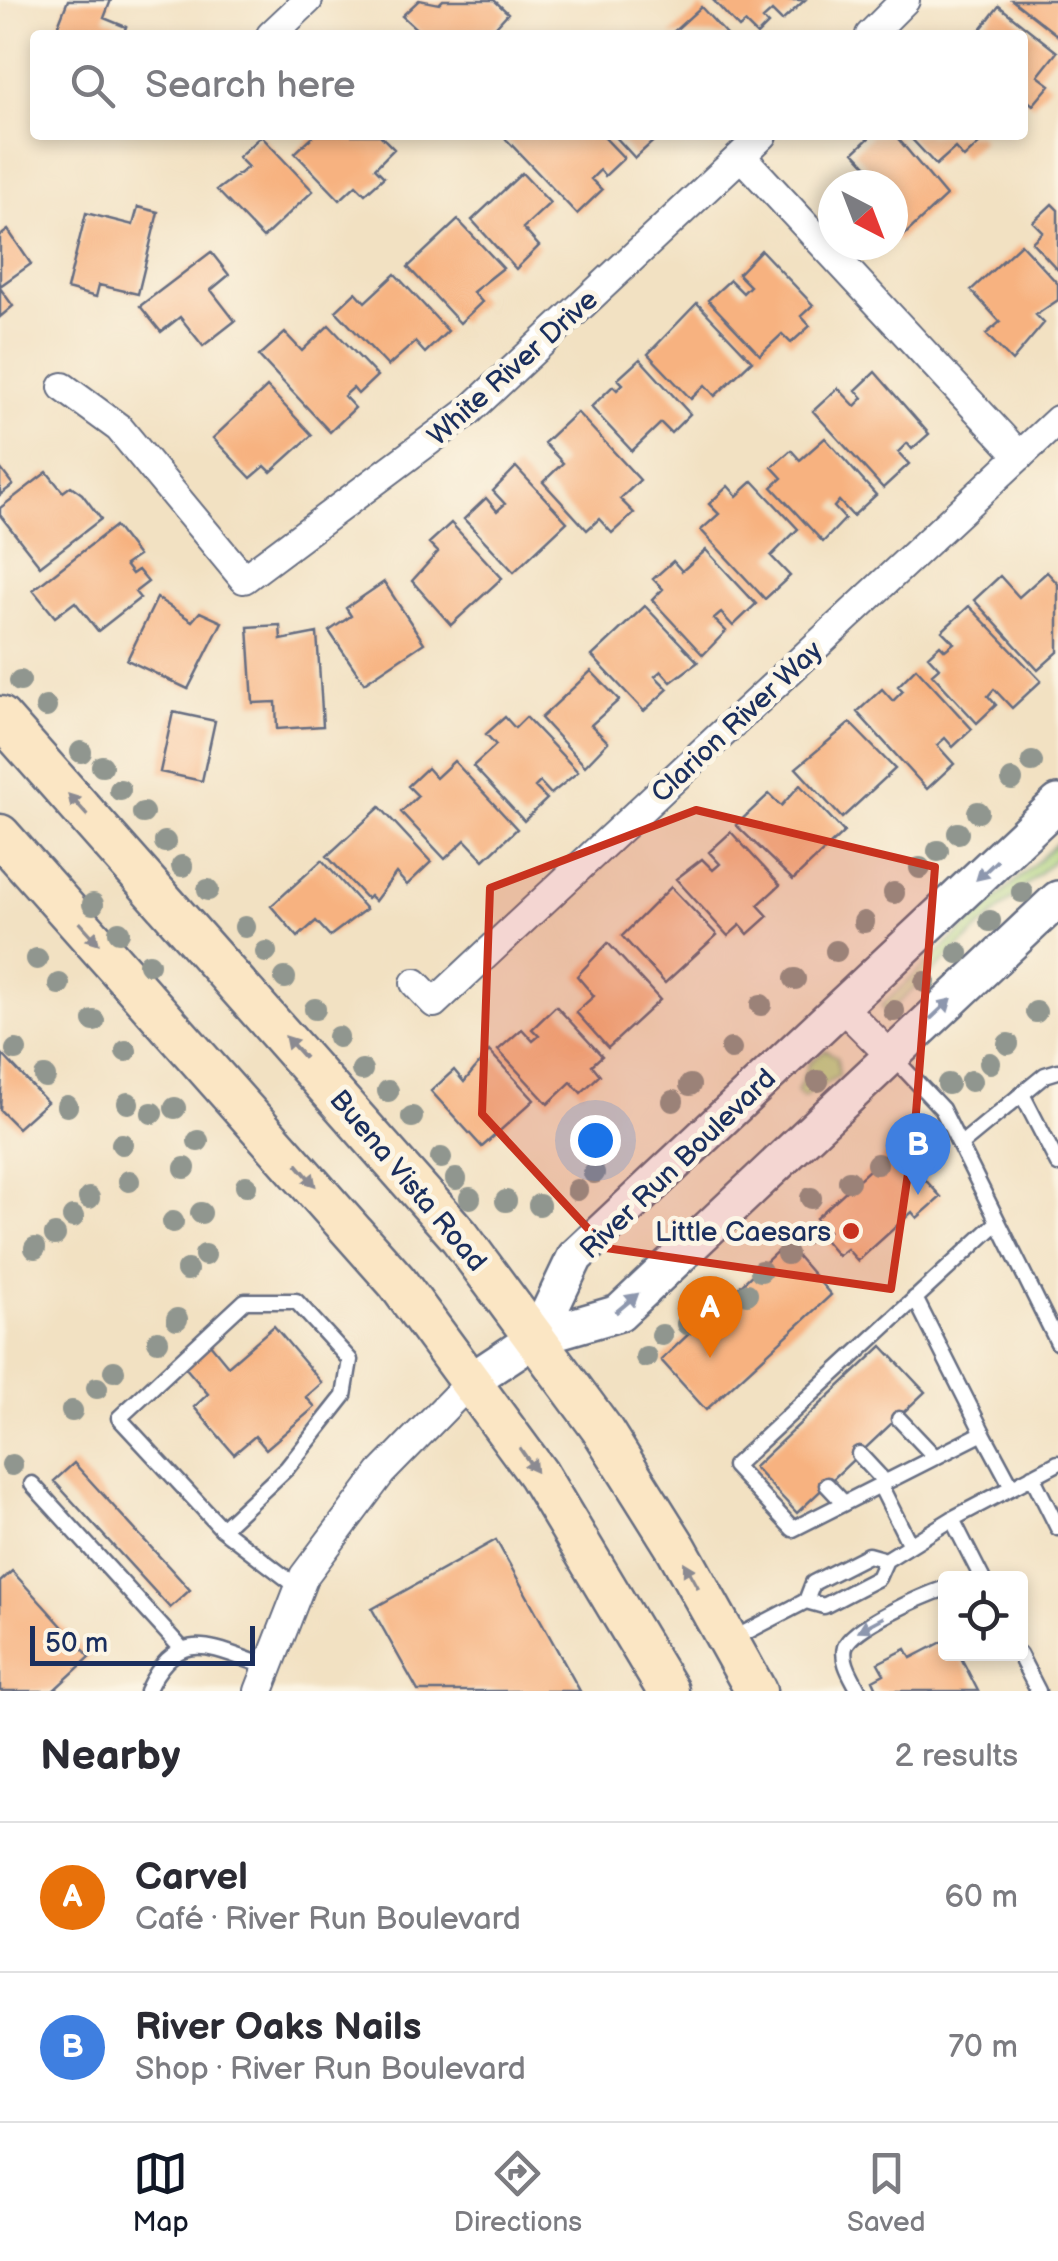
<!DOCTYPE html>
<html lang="en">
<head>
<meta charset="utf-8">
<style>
	:root { --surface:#fff; --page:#f7f7f7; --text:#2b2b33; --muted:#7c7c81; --line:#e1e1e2; --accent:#111827 }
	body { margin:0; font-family:"Balsamiq Sans",sans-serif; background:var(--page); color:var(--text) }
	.controls { position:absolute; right:30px; bottom:30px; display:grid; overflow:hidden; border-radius:10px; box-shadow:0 5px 15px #0003 }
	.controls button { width:90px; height:90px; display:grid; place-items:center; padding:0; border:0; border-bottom:2px solid var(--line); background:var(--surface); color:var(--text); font:50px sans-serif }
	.compass { position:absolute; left:818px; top:170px; width:90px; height:90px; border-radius:50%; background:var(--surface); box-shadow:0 5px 15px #0003; rotate:138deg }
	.scale { position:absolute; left:30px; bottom:25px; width:225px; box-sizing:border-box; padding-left:10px; border:5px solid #1b2f5e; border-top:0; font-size:28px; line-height:35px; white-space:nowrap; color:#1b2f5e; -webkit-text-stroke:8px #fcf5e5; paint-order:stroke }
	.you { position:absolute; left:595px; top:1140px; width:35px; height:35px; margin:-25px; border:8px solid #fff; border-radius:50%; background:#1a73e8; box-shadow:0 0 0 15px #1a73e833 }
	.badge { display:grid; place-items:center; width:65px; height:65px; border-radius:50%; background:var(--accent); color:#fff; font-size:32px; font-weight:700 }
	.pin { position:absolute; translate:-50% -82px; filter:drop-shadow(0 2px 5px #0008) }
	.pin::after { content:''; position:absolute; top:52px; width:35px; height:30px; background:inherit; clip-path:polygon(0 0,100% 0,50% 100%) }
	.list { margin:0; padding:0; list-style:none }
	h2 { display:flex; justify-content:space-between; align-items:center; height:130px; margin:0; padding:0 40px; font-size:42px }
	h2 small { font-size:32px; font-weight:400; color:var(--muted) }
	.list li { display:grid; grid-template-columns:65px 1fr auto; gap:30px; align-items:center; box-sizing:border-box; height:150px; padding:0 40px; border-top:2px solid var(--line) }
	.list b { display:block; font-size:38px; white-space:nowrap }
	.list p { margin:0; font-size:32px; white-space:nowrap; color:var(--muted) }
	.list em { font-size:32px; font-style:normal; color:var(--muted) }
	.icon { flex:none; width:55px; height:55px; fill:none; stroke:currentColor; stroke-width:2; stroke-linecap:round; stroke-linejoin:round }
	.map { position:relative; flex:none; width:1058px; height:1691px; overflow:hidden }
	.search { position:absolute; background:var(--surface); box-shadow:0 5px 15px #0003; left:30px; right:30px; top:30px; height:110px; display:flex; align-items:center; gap:25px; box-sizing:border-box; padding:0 35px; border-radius:10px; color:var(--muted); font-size:38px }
	.sheet { height:430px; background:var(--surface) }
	nav { display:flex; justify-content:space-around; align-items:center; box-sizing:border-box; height:140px; border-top:2px solid var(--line); background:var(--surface); font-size:28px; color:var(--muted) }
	nav a { display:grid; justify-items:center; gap:5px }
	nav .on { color:var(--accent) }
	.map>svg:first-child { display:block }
</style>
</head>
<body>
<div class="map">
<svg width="1058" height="1691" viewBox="0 0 1058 1691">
	<rect width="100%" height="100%" fill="#fcf5e5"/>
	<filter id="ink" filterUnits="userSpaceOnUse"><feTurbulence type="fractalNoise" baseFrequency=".01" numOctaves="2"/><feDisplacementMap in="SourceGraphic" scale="20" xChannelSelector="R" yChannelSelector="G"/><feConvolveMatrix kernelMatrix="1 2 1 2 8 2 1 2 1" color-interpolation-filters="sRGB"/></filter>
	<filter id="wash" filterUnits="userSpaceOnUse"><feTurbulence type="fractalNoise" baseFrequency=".0048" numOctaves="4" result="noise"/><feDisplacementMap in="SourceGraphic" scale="40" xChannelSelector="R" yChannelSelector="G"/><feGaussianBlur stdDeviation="2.25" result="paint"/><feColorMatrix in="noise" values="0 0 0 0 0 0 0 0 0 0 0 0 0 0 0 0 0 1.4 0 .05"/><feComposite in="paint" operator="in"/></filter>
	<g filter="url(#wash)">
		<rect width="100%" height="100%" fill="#f2e1c2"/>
		<!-- green -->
		<path fill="#acd27c" stroke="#64806d" stroke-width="2.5" d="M 1058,842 L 1058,856 L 887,1014 L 881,1006 Z
			M 826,1050 L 837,1057 L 839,1075 L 803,1098 L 797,1092 L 809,1062 Z"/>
		<g id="blocks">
			<!-- building -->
			<path fill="#f7b280" d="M 68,0 L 111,0 L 104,18 L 126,27 L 123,35 L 55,33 Z
				M 419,0 L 439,4 L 443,0 L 494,0 L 508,13 L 488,35 L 423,35 L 402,16 Z
				M 713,0 L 805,0 L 782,21 L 772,11 L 763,19 L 768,24 L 757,35 L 745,23 L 739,28 Z
				M 1012,0 L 1058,0 L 1058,36 Z
				M 999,6 L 1057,52 L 1038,76 L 1050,85 L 1033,105 L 1023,97 L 1023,35 L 987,35 L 980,30 Z
				M 701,7 L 727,35 L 670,35 Z
				M 314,135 L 380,135 L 394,149 L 375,168 L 384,177 L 365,194 L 356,185 L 340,200 L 295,153 Z
				M 510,135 L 602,135 L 624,158 L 605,176 L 600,170 L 591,179 L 602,190 L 577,214 L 506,139 Z
				M 614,135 L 660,135 L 635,158 Z
				M 872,135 L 895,135 L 946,196 L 898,241 L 893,236 L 893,185 L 840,185 L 867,166 L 854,152 Z
				M 908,135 L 978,135 L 983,140 L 964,158 L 955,148 L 936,165 Z
				M 261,136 L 313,191 L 263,238 L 217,190 L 248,167 L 238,157 Z
				M 522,173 L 550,203 L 523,228 L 539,246 L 516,269 L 472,220 Z
				M 1052,204 L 1058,210 L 1058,270 L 1032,242 L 1043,232 L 1033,222 Z
				M 138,207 L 158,212 L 138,294 L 99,285 L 96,297 L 67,289 L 86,213 L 133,225 Z
				M 458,220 L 503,268 L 473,292 L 482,302 L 460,323 L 408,267 Z
				M 8,230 L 31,264 L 0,286 L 0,236 Z
				M 1021,244 L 1058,284 L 1058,300 L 1036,315 L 1044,323 L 1012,361 L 986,334 L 1000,322 L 971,290 Z
				M 761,250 L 813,305 L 801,316 L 810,326 L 791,343 L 782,334 L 760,355 L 708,300 L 730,280 L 743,293 L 750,286 L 738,274 Z
				M 211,252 L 229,275 L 211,290 L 235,321 L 203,346 L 180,317 L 161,332 L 140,306 Z
				M 395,274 L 448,331 L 425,353 L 415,342 L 388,366 L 336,311 L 356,292 L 365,302 Z
				M 0,288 L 13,306 L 0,317 Z
				M 697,303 L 752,361 L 715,396 L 705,385 L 691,399 L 648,354 Z
				M 329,325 L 377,376 L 358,394 L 353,388 L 344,396 L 355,408 L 330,432 L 259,356 L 285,333 L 302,351 Z
				M 640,359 L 690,414 L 671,433 L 661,423 L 632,451 L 591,407 L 613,386 L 617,390 L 623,384 L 618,379 Z
				M 875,372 L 929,434 L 912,449 L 907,443 L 898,452 L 909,464 L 883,488 L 813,411 L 838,388 L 855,406 L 863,398 L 856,390 Z
				M 267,387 L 312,435 L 271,472 L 265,466 L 251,478 L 213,438 Z
				M 577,412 L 640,480 L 620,499 L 634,513 L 612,533 L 599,519 L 587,530 L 543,482 L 563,463 L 544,443 Z
				M 825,438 L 876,495 L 853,516 L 839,501 L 834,507 L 845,519 L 823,542 L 772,487 L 782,478 L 772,467 L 791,450 L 800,460 Z
				M 516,467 L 567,522 L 514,572 L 464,519 L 486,498 L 497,511 L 505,504 L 493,491 Z
				M 0,468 L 13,485 L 0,495 Z
				M 47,472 L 63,492 L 71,486 L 82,494 L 101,519 L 40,566 L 0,515 L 0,508 Z
				M 753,481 L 798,529 L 771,556 L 790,576 L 765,599 L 701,530 L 719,514 L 709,504 L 728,486 L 737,496 Z
				M 451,523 L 502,578 L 451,625 L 412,581 L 438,552 L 429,543 Z
				M 115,526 L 138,556 L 125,565 L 132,574 L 138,570 L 148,582 L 135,592 L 140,598 L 98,631 L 75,602 L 55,617 L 33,590 Z
				M 706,550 L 756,604 L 733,626 L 721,613 L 714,619 L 726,631 L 703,655 L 652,600 L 663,589 L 653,579 L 673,561 L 682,571 Z
				M 1047,572 L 1058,584 L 1058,652 L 1038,670 L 974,600 L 1000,576 L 1019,597 Z
				M 384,582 L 424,643 L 364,683 L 329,631 L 351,616 L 346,608 Z
				M 157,598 L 192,621 L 200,612 L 222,622 L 188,689 L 127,660 Z
				M 645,606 L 698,662 L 671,682 L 661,671 L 655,676 L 668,689 L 644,711 L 592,656 Z
				M 969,606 L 1041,681 L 1012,708 L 994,689 L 988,696 L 996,705 L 977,723 L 932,674 L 939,668 L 928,656 L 940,645 L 945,650 L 954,643 L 942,631 Z
				M 280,625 L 281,640 L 317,633 L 323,726 L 277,729 L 276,702 L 253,703 L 248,627 Z
				M 916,668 L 972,729 L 953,747 L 945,738 L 937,745 L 954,764 L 927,789 L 857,712 L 882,689 L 893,701 L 903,691 L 898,686 Z
				M 591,671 L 619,700 L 591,725 L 608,742 L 585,766 L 541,718 Z
				M 173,712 L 215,721 L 202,781 L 160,772 Z
				M 505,717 L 515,728 L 526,717 L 578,772 L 551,794 L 540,782 L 535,787 L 547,799 L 524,821 L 473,766 L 496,745 L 486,734 Z
				M 850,723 L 895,769 L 842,818 L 796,768 Z
				M 454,761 L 517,829 L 484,860 L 465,840 L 445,859 L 401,812 L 418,796 L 408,786 L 427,768 L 436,778 Z
				M 800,785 L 844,832 L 793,880 L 736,825 L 769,794 L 781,806 Z
				M 380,807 L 431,862 L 407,885 L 396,873 L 375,901 L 370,896 L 367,899 L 327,856 Z
				M 731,832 L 780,885 L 758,905 L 768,916 L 748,934 L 740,925 L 728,936 L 676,879 L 702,859 L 713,870 L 720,864 L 709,852 Z
				M 322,860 L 366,909 L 330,936 L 316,921 L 298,937 L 271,906 Z
				M 671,887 L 717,935 L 665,983 L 622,936 Z
				M 608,943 L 660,1000 L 608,1048 L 576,1012 L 594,996 L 577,976 Z
				M 556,1006 L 602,1056 L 592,1065 L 600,1075 L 581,1093 L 571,1082 L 548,1104 L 498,1050 L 522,1029 L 533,1041 L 539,1036 L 532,1029 Z
				M 489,1051 L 534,1100 L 482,1147 L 431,1091 L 454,1070 L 464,1082 Z
				M 3,1055 L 47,1102 L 18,1128 L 0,1110 Z
				M 890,1151 L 913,1177 L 918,1172 L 941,1197 L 917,1218 L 912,1212 L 858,1261 L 847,1249 L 838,1256 L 820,1235 L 828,1231 L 816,1218 Z
				M 786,1243 L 831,1295 L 706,1410 L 661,1360 Z
				M 274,1326 L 322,1383 L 306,1397 L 315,1407 L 266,1449 L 255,1436 L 234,1454 L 194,1407 L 208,1394 L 179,1360 L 205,1338 L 228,1366 Z
				M 882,1346 L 925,1392 L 797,1513 L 754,1467 Z
				M 74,1463 L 190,1590 L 170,1608 L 54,1481 Z
				M 496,1540 L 580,1691 L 418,1691 L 372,1609 Z
				M 12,1571 L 90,1657 L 53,1691 L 0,1691 L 0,1582 Z
				M 946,1640 L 946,1654 L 959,1654 L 978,1691 L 878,1691 L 873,1680 L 884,1674 L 878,1663 L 906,1649 L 911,1658 Z"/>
		</g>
	</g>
	<g filter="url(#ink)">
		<use href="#blocks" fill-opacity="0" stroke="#666d81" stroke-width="2.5"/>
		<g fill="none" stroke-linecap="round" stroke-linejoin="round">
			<defs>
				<path id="service" d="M 892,1056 L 942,1109 L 1058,1343
					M 1022,1094 L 1058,1164
					M 960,1145 L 1045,1075 L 1058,1071
					M 998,1222 L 734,1466 L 793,1529 L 983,1433 L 1012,1487
					M 915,1298 L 983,1433
					M 899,1419 L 935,1457
					M 859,1454 L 885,1482
					M 1032,1476 L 1058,1528
					M 32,1484 L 182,1649
					M 827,1485 L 844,1503
					M 880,1485 L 910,1545
					M 952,1519 L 982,1578
					M 222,1529 L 119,1418 L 245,1301 L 296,1301 L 350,1360 L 344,1396 L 287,1468 L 222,1529 L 299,1588
					M 806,1601 L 824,1606 L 878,1578 L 886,1560 L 952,1519 L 1058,1463
					M 731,1640 L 806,1601 L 813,1583 L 868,1555 L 886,1560
					M 1019,1654 L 1038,1691
					M 147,1691 C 178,1624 212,1648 268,1667
					M 859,1691 C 853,1678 841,1662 845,1647 C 851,1627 925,1595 946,1588"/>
				<path id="minor" d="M 271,35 L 308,0
					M 870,35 L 905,0
					M 741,156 L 1020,456
					M 63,387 L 119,428 L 244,579 L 469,411 L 763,135
					M 415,983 L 434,1003 L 1058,420
					M 842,1007 L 891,1056
					M 259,1691 L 304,1576 L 381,1473 L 472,1380"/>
				<path id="tertiary" d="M 537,1337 L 575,1257 L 1058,803
					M 472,1380 L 537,1337 L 619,1313 L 1058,899"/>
				<path id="secondary" d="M 0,717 L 460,1237 L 601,1428 L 677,1549 L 756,1691
					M 0,835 L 397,1282 L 538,1474 L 668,1691"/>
			</defs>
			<!-- service casing -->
			<use href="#service" stroke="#666d81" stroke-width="19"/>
			<!-- minor casing -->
			<use href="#minor" stroke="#666d81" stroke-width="32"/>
			<!-- tertiary casing -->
			<use href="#tertiary" stroke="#666d81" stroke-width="40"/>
			<!-- secondary casing -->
			<use href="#secondary" stroke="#666d81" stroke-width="45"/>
			<!-- service -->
			<use href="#service" stroke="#fff" stroke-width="14"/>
			<!-- minor -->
			<use href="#minor" stroke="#fff" stroke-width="28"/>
			<!-- tertiary -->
			<use href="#tertiary" stroke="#fff" stroke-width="35"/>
			<!-- secondary -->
			<use href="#secondary" stroke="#fbe6c4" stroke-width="40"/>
		</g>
		<!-- trees -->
		<g fill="#90968f">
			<circle cx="20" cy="681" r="11"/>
			<circle cx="46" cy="707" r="11"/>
			<circle cx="81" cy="752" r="11"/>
			<circle cx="1032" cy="762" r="11"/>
			<circle cx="102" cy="766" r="11"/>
			<circle cx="1012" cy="780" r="11"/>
			<circle cx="120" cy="790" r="11"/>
			<circle cx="978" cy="812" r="11"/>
			<circle cx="143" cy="813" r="11"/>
			<circle cx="958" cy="833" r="11"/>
			<circle cx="165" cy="842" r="11"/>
			<circle cx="938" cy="851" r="11"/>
			<circle cx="182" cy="866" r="11"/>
			<circle cx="920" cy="868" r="11"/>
			<circle cx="208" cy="890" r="11"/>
			<circle cx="1022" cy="892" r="11"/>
			<circle cx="894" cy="893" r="11"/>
			<circle cx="93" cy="904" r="11"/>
			<circle cx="990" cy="921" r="11"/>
			<circle cx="864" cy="922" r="11"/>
			<circle cx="245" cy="927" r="11"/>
			<circle cx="119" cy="932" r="11"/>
			<circle cx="836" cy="951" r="11"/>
			<circle cx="266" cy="952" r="11"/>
			<circle cx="958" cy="953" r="11"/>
			<circle cx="37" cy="959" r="11"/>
			<circle cx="149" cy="964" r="11"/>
			<circle cx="285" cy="978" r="11"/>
			<circle cx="795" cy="979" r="11"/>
			<circle cx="925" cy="982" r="11"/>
			<circle cx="59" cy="984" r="11"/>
			<circle cx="761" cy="1005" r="11"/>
			<circle cx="315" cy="1009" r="11"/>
			<circle cx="894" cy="1011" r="11"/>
			<circle cx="1036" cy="1012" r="11"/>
			<circle cx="94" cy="1021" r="11"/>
			<circle cx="338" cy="1037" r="11"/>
			<circle cx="1008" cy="1044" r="11"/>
			<circle cx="731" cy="1049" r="11"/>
			<circle cx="16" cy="1050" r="11"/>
			<circle cx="126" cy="1051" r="11"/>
			<circle cx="990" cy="1063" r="11"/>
			<circle cx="362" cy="1070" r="11"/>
			<circle cx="45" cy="1077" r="11"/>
			<circle cx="818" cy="1081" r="11"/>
			<circle cx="971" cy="1081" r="11"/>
			<circle cx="948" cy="1084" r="11"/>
			<circle cx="690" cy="1085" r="11"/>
			<circle cx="388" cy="1091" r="11"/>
			<circle cx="673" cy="1101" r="11"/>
			<circle cx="128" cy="1103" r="11"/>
			<circle cx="67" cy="1106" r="11"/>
			<circle cx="175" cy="1108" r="11"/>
			<circle cx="152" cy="1113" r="11"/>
			<circle cx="412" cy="1117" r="11"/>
			<circle cx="198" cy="1141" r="11"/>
			<circle cx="122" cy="1144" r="11"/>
			<circle cx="441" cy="1158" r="11"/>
			<circle cx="877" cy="1164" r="11"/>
			<circle cx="185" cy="1168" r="11"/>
			<circle cx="594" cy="1173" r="11"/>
			<circle cx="456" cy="1179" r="11"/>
			<circle cx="129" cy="1181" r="11"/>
			<circle cx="849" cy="1181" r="11"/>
			<circle cx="246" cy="1186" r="11"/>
			<circle cx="577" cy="1190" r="11"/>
			<circle cx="89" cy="1198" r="11"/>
			<circle cx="470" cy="1198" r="11"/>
			<circle cx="811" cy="1198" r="11"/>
			<circle cx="506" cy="1201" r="11"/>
			<circle cx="539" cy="1205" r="11"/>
			<circle cx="201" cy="1213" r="11"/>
			<circle cx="73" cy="1217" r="11"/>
			<circle cx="173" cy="1222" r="11"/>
			<circle cx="55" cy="1235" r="11"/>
			<circle cx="802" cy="1235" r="11"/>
			<circle cx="35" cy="1248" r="11"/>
			<circle cx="787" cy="1254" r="11"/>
			<circle cx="205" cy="1255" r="11"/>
			<circle cx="187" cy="1270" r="11"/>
			<circle cx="761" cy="1271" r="11"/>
			<circle cx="747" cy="1294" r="11"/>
			<circle cx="177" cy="1319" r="11"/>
			<circle cx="687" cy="1324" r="11"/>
			<circle cx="711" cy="1324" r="11"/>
			<circle cx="662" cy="1335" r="11"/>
			<circle cx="158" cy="1341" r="11"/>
			<circle cx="646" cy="1357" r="11"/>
			<circle cx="114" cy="1371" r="11"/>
			<circle cx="97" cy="1388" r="11"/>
			<circle cx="72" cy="1411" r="11"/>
			<circle cx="12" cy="1465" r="11"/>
		</g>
		<!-- one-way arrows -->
		<defs><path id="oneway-solid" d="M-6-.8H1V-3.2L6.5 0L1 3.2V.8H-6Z" transform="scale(2.5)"/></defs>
		<g fill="#8b8a91">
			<use href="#oneway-solid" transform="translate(78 805) rotate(-132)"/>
			<use href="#oneway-solid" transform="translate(89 933) rotate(48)"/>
			<use href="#oneway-solid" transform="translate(295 1047) rotate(-132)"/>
			<use href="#oneway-solid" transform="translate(306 1175) rotate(49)"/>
			<use href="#oneway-solid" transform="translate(528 1460) rotate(55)"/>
			<use href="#oneway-solid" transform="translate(691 1575) rotate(-119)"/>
		</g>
		<g fill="#8d97ae">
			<use href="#oneway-solid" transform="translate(987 870) rotate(137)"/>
			<use href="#oneway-solid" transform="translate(941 1009) rotate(-43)"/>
			<use href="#oneway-solid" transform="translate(627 1303) rotate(-40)"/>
			<use href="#oneway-solid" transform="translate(871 1624) rotate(152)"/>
		</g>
	</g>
	<!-- marked area -->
	<path fill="#c8321e" fill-opacity="0.2" stroke="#c8321e" stroke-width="8" stroke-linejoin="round" d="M 696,810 L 935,867 L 915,1126 L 891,1289 L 606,1248 L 482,1114 L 490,888 Z"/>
	<!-- markers -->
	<circle fill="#c8321e" stroke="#fcf5e5" stroke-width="4" cx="851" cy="1231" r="10"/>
	<g text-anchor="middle" stroke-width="10" stroke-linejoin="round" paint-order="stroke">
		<!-- street labels -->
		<g font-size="28" fill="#1b2f5e" stroke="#fcf5e5">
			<text transform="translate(512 367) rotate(-42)" y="10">White River Drive</text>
			<text transform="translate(736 721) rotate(-43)" y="10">Clarion River Way</text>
			<text transform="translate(677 1163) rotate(-44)" y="10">River Run Boulevard</text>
			<text transform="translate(409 1180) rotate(50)" y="10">Buena Vista Road</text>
		</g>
		<!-- poi labels -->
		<g font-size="28" fill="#1b2f5e" stroke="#fcf5e5" text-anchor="end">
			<text x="831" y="1241">Little Caesars</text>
		</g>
	</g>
</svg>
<div class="controls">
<button><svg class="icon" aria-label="locate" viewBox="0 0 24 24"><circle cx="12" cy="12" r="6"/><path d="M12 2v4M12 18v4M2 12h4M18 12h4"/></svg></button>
</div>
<svg class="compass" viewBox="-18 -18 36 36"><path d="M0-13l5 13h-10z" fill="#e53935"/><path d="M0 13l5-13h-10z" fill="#7c7c81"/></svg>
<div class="scale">50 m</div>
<div class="you"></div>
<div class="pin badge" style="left:710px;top:1358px;background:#e8710a">A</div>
<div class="pin badge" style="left:918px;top:1195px;background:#3f7fe0">B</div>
<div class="search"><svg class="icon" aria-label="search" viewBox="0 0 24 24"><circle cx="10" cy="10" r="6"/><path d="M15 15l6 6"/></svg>Search here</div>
</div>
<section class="sheet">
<h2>Nearby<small>2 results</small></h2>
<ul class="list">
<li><span class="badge" style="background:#e8710a">A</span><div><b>Carvel</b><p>Café · River Run Boulevard</p></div><em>60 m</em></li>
<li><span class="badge" style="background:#3f7fe0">B</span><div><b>River Oaks Nails</b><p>Shop · River Run Boulevard</p></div><em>70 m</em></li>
</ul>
</section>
<nav>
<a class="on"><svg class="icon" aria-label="map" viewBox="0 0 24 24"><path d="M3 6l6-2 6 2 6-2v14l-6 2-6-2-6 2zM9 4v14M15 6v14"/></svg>Map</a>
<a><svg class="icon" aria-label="directions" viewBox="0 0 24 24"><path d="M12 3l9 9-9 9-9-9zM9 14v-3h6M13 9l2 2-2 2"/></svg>Directions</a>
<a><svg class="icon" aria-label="saved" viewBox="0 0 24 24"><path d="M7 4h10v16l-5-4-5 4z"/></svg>Saved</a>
</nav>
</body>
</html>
